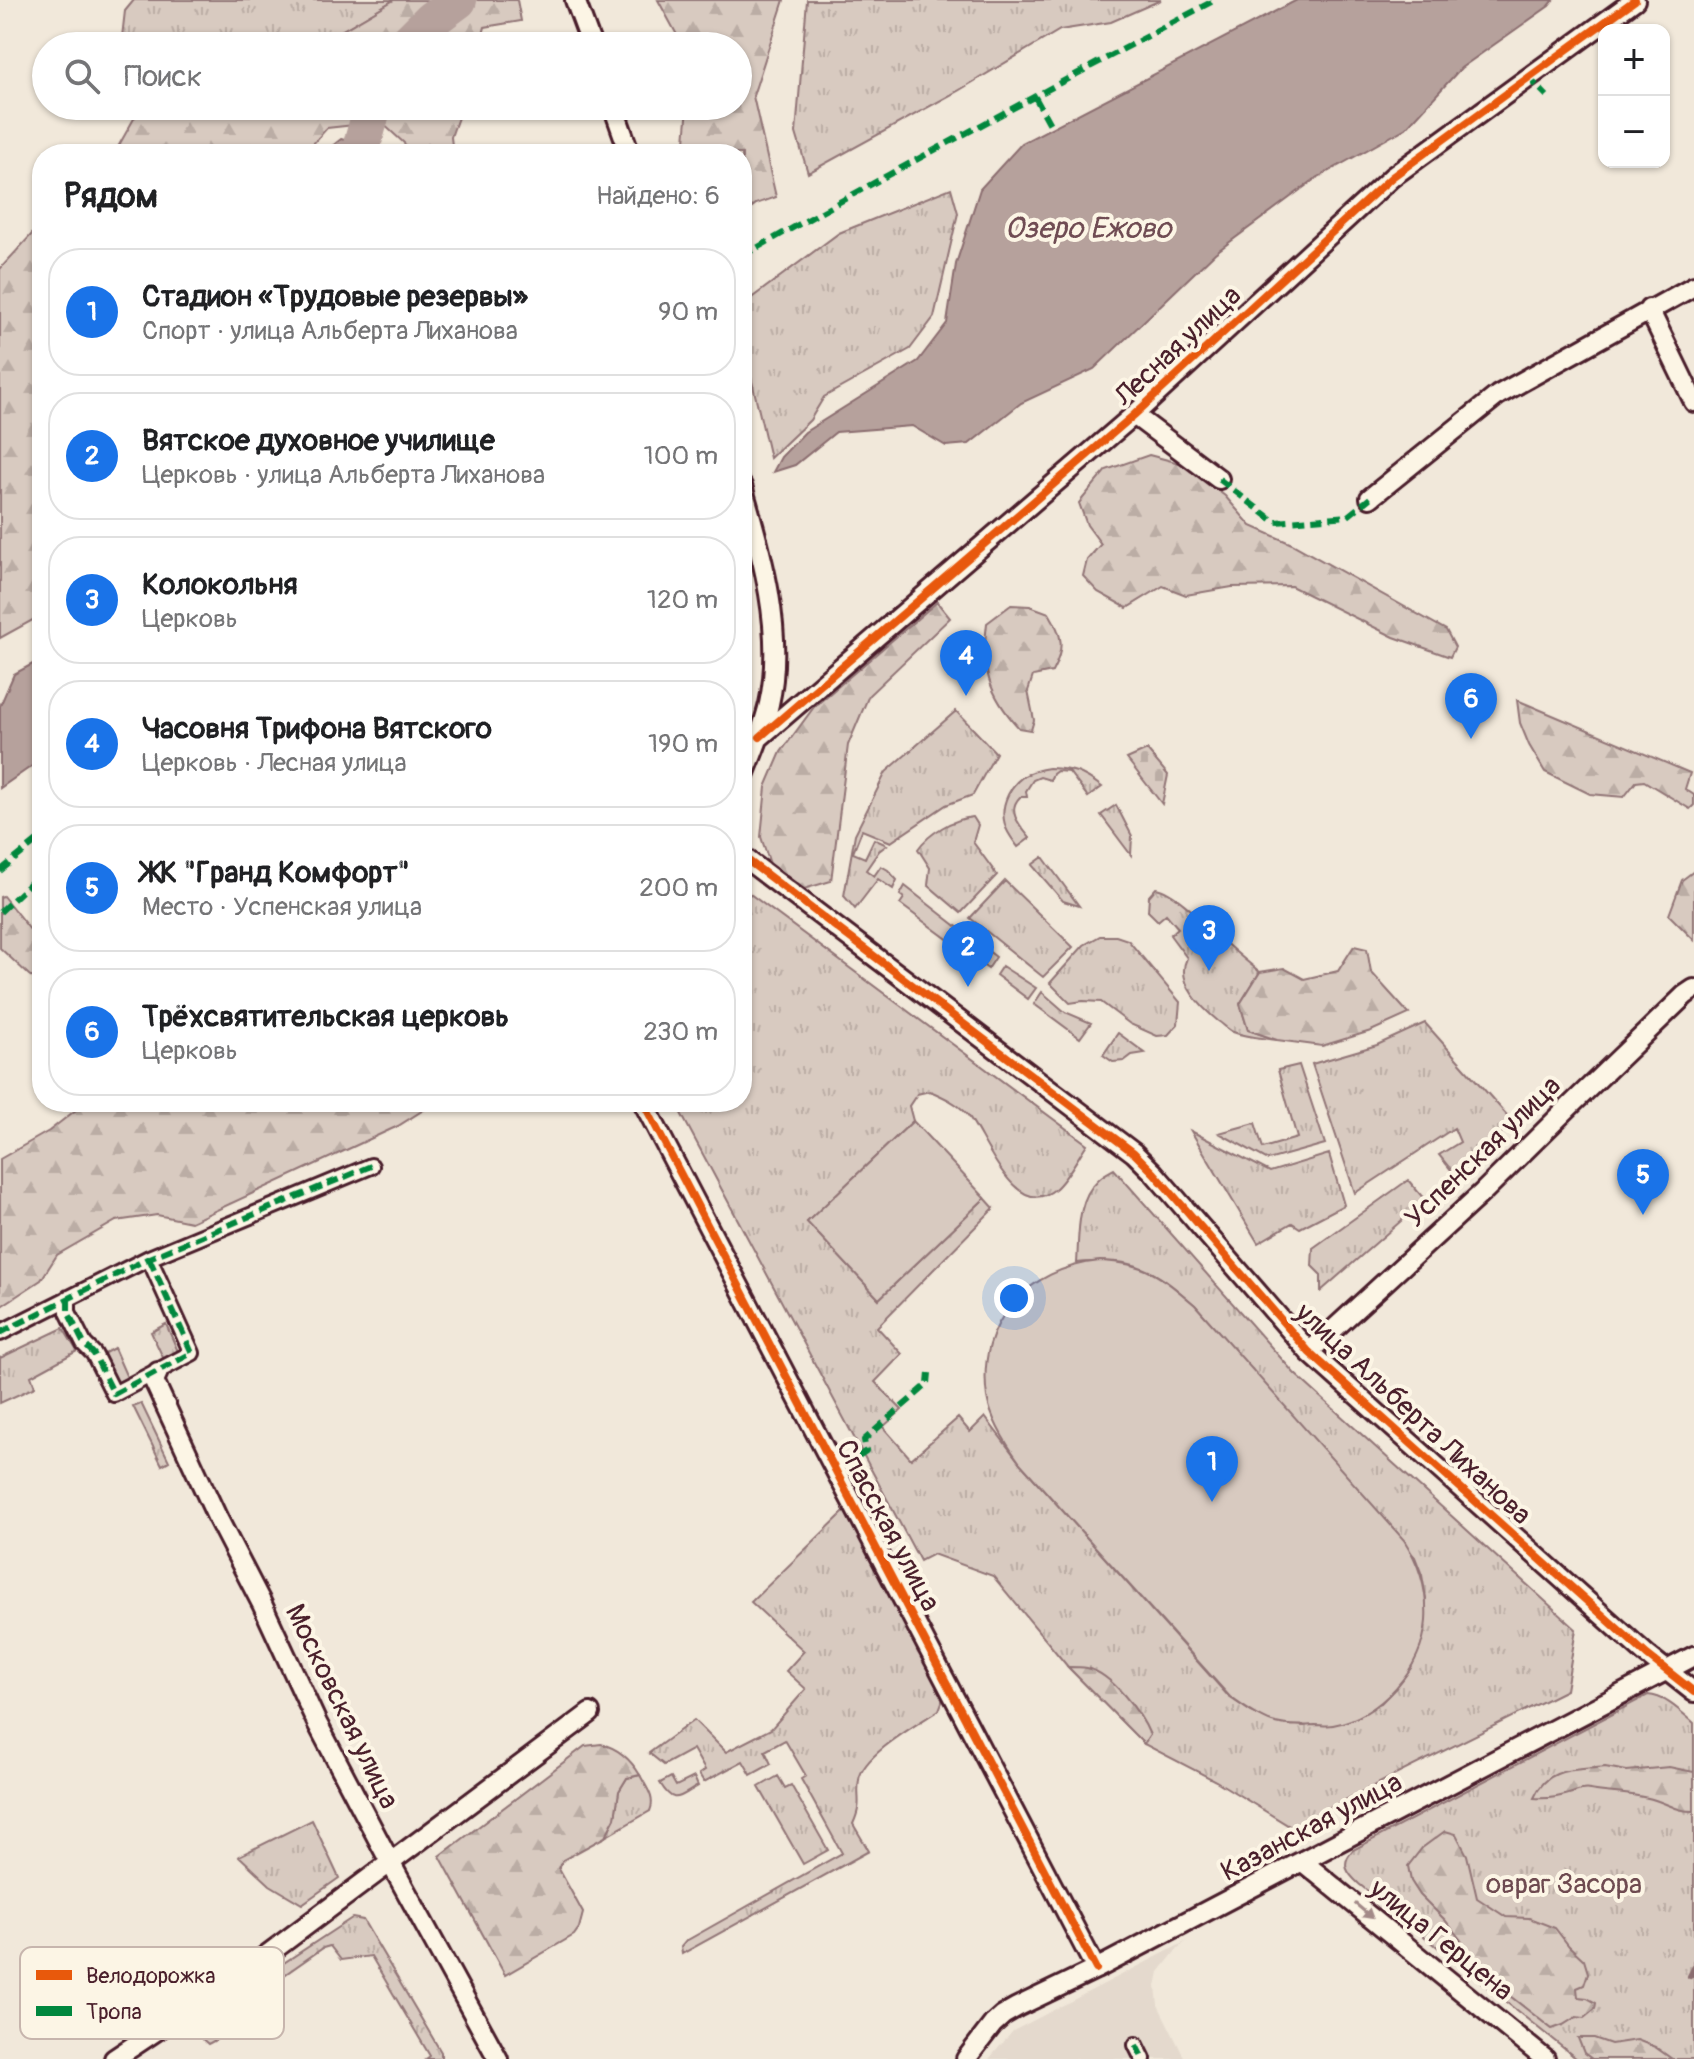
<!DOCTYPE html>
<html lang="ru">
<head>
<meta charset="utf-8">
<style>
	:root { --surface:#fff; --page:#f2f2f2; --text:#202124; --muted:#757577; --line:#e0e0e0; --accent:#1a73e8 }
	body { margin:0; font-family:Pangolin,sans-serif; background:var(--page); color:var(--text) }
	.controls { position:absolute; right:24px; top:24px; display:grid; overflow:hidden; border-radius:16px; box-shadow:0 2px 6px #0004 }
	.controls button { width:72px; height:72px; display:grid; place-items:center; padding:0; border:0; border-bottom:2px solid var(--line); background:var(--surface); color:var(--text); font:40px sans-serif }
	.you { position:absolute; left:1014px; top:1298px; width:28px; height:28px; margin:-20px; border:6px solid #fff; border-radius:50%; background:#1a73e8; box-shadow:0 0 0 12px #1a73e833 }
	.badge { display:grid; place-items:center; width:52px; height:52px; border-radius:50%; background:var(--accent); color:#fff; font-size:26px; font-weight:700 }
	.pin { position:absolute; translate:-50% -66px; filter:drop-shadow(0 2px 4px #0008) }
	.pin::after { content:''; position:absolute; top:42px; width:28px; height:24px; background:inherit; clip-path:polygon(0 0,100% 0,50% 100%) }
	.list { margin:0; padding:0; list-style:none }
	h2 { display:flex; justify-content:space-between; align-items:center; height:104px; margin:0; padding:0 32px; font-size:34px }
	h2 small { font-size:26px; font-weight:400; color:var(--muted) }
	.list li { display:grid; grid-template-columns:52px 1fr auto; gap:24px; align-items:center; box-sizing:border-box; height:128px; margin:0 16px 16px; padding:0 16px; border:2px solid var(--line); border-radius:32px }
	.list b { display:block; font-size:30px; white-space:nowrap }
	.list p { margin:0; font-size:26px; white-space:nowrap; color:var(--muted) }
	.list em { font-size:26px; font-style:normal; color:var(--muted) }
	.icon { flex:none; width:44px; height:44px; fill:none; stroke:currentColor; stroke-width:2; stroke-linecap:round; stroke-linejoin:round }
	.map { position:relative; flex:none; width:1694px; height:2059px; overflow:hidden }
	.search { position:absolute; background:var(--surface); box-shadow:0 2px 6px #0004; left:32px; top:32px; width:720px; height:88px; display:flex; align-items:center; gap:20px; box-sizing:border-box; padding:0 28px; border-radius:44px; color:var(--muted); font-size:30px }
	.panel { position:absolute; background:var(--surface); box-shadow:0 2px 6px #0004; left:32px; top:144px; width:720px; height:968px; border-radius:32px }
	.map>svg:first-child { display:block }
</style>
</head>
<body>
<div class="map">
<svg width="1694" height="2059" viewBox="0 0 1694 2059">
	<defs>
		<pattern id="grass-tufts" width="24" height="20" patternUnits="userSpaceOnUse" patternTransform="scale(2)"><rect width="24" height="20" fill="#d8cac0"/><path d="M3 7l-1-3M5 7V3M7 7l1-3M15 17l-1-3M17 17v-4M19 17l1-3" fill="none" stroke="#bbada5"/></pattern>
		<pattern id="forest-firs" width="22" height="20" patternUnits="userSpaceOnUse" patternTransform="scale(2)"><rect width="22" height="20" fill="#d8cac0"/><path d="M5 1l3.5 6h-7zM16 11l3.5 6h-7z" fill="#bbada5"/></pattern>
		<pattern id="cemetery-stones" width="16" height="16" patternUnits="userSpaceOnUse" patternTransform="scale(2)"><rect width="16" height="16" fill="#d8cac0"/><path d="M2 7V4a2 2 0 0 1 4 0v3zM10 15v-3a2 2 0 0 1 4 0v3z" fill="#bbada5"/></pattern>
	</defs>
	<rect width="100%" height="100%" fill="#f1e8da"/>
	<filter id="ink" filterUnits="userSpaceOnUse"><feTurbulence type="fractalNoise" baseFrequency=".0125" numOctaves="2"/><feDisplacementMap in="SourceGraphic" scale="16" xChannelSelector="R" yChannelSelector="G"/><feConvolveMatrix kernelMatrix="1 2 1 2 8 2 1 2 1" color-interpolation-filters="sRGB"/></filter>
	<g filter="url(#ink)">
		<!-- built -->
		<path fill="#e4d9cd" d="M 1187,1941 L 1178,1948 L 1159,1972 L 1156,1986 L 1158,2005 L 1185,2059 L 989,2059 L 1013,2031 Z"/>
		<!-- grass -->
		<path fill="url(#grass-tufts)" stroke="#917476" stroke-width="2" d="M 134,0 L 394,0 L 341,31 L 267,39 L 261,46 L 132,46 L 122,37 L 125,11 Z
			M 807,0 L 1161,0 L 1111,22 L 1060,30 L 958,91 L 808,173 L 796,133 Z
			M 951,188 L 958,213 L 934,317 L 910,349 L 824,397 L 810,420 L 770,458 L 742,339 L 742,305 L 839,233 Z
			M 956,711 L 996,753 L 973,795 L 946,805 L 891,842 L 862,830 L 853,853 L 865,858 L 874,839 L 887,845 L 879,851 L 866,870 L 874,876 L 881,866 L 888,870 L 897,880 L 893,889 L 878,879 L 855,909 L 844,896 L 855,834 L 886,772 Z
			M 1049,768 C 1074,769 1082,772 1102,787 L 1088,797 L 1069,772 L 1057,771 L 1053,774 L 1050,780 L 1040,777 L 1033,780 L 1026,791 L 1027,797 L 1020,797 C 1006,811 1020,826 1030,838 L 1018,847 C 1013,840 1007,833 1005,825 C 999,805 1011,781 1030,773 C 1036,770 1043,769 1049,768 Z
			M 1116,805 L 1132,836 L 1131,855 L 1101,815 Z
			M 973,817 L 978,825 L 973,842 L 997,875 L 961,913 L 928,885 L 930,868 L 918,849 C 929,833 953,819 973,817 Z
			M 1043,857 L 1079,906 L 1063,901 L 1032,865 Z
			M 1005,881 L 1073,947 L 1043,977 L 970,918 Z
			M 905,886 L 996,957 L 988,969 L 900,904 L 904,898 L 900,895 Z
			M 742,888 L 1087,1144 C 1078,1157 1067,1179 1055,1189 C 1015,1223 984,1134 967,1114 C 957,1103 944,1097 930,1091 L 917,1094 L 909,1106 L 913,1121 L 807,1222 L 879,1299 L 985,1198 L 994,1208 L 877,1327 L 902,1354 L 875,1382 L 902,1410 L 883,1427 L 911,1459 L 958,1418 L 970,1432 L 985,1417 L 1020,1463 L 1229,1697 L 1251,1712 L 1273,1722 L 1304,1726 L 1381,1703 L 1397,1686 L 1411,1668 L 1420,1646 L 1426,1598 L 1422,1575 L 1415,1557 L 1195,1305 C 1152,1268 1136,1257 1077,1263 C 1079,1236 1076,1200 1098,1180 C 1102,1175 1109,1172 1114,1169 L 1294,1373 L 1576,1629 L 1566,1690 L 1291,1827 L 1216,1781 L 1144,1744 L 1068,1667 L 993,1576 L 933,1554 L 920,1561 L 675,1102 L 742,1102 Z
			M 1156,888 C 1178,892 1212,931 1230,947 C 1240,956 1250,964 1260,972 L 1240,1004 L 1248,1030 L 1277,1040 C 1263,1038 1246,1037 1233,1032 C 1228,1030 1223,1024 1218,1021 C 1201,1007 1175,982 1187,958 L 1170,935 L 1178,928 L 1166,914 L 1158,921 L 1148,911 L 1149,896 Z
			M 1100,936 L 1116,936 L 1128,940 L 1180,1002 L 1178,1024 L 1168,1035 L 1157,1036 L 1130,1024 L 1101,1002 L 1083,1001 L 1070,1003 L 1050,983 L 1084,945 Z
			M 1002,966 L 1036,988 L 1028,999 L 996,975 Z
			M 1042,992 L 1065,1012 L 1091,1023 L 1080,1038 L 1034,1004 Z
			M 1425,1023 L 1513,1122 L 1456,1176 L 1439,1155 L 1460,1142 L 1454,1128 L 1355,1193 L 1312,1064 L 1377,1045 Z
			M 1118,1033 L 1145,1053 L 1132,1055 L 1124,1061 L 1113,1062 L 1103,1055 Z
			M 1299,1065 L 1325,1144 L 1268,1160 L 1219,1133 L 1255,1123 L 1263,1148 L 1297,1138 L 1278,1070 Z
			M 1191,1131 L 1270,1172 L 1329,1154 L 1344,1205 L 1300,1228 L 1292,1223 L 1258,1243 Z
			M 1408,1180 L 1425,1200 L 1321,1291 L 1321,1275 L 1312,1266 L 1313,1248 Z
			M 166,1324 L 180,1356 L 166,1364 L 151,1332 Z
			M 63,1328 L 77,1351 L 31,1376 L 35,1387 L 0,1403 L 0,1358 Z
			M 114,1348 L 129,1382 L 117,1387 L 101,1355 Z
			M 141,1403 L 169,1461 L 162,1465 L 133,1406 Z
			M 845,1511 L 942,1694 L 942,1702 L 939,1710 C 918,1724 862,1755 859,1780 C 856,1799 863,1802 853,1824 L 869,1851 L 682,1954 L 681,1947 L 686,1941 L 842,1853 L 801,1779 L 806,1776 L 785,1740 L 765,1751 L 771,1764 L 751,1775 L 743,1761 L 704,1782 L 699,1774 L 705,1770 L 693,1749 L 664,1765 L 649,1753 L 694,1720 L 726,1752 L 771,1729 L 806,1689 L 786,1671 L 804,1651 L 751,1602 Z
			M 1648,1695 C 1666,1696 1681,1712 1694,1723 L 1694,2059 L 1577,2059 L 1359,1884 C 1347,1873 1340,1864 1353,1850 Z
			M 640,1775 C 646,1787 656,1798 650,1811 L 605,1837 L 615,1818 L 619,1791 L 627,1778 Z
			M 778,1776 L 785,1788 L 791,1785 L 828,1850 L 803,1864 L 759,1787 Z
			M 671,1777 L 676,1786 L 694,1777 L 698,1786 C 678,1797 674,1806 660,1783 Z
			M 312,1820 L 339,1878 L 302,1904 L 270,1885 L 239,1856 Z
			M 352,1918 L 363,1920 L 441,2052 L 441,2059 L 426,2059 L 430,2056 L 371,1956 L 341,1960 L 330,1946 L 323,1948 L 220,2020 L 227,2034 L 208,2044 L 188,2026 Z"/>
		<!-- forest -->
		<path fill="url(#forest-firs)" stroke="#917476" stroke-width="2" d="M 394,0 L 517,0 L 521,21 L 485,27 L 480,46 L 261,46 L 267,39 L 341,31 Z
			M 658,0 L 784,0 L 753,96 L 776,197 L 756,204 L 742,215 L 742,154 L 684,154 L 688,106 L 738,106 L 738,46 L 683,46 Z
			M 173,106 L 462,106 L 451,137 L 453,154 L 407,154 L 404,143 L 381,122 L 327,128 L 304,154 L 114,154 L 136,115 Z
			M 42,223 L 42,615 L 0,638 L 0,269 Z
			M 1149,455 L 1183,464 L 1225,496 L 1251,526 L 1292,544 L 1446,630 L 1455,647 L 1450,657 L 1394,637 L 1291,586 L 1232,587 L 1186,595 L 1163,586 L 1127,608 L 1098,592 L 1083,576 L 1087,560 L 1101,544 L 1087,525 L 1079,503 L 1106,470 Z
			M 742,566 L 750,619 L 751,666 L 742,727 Z
			M 937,602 L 950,618 L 869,695 L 848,745 L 831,881 L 804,889 L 770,864 L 761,837 L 766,787 L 781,752 L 814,707 Z
			M 1011,605 L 1030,606 L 1049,613 C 1063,636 1065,648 1052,672 L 1033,676 L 1028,691 L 1034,720 L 1031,730 L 1019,728 C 988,694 981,668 987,623 Z
			M 1517,700 L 1690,773 L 1685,789 L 1694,795 L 1694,805 L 1690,809 L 1644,781 L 1636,782 L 1624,797 L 1590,794 L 1545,772 L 1529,745 L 1520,723 Z
			M 1694,871 L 1694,940 L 1669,915 L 1682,880 Z
			M 3,896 L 35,936 L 42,922 L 42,984 L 29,975 L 0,948 L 0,897 Z
			M 1354,946 L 1367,949 L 1371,972 L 1409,1014 L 1371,1031 L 1322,1046 L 1277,1040 L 1248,1030 L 1240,1004 L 1260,972 L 1284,968 L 1304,979 L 1338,971 Z
			M 86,1102 L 436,1102 L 398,1126 L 191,1222 L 157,1215 L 116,1221 L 57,1255 L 41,1280 L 0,1307 L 0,1159 L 49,1131 Z
			M 1068,1667 C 1074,1667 1081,1667 1087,1668 C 1112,1674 1141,1713 1150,1735 L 1144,1744 Z
			M 601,1744 C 618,1748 631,1760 640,1775 L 627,1778 L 619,1791 L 615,1818 L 605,1837 L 563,1860 L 559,1869 L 583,1913 L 579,1928 L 574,1935 L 505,1975 L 440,1856 L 585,1746 Z
			M 1605,1767 L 1627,1771 L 1669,1767 L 1694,1772 L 1694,1811 C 1677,1811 1673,1806 1658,1801 C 1637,1793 1612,1794 1590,1790 C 1583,1788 1578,1791 1572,1793 C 1560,1797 1547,1799 1534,1798 C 1548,1765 1576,1771 1605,1767 Z
			M 1445,1831 L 1456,1834 L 1467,1855 L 1477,1898 L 1506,1917 L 1529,1918 L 1555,1928 L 1569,1946 L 1584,1960 L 1588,1973 L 1584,1985 L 1577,1988 L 1578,1997 L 1587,1998 L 1596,2003 L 1595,2009 L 1584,2018 L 1576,2017 L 1563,2025 L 1552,2029 L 1496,1985 L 1445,1920 L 1420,1895 L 1411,1881 L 1408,1866 L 1422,1848 Z
			M 1578,2038 L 1594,2038 L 1611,2044 L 1637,2040 L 1655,2047 L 1672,2059 L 1592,2059 L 1584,2053 Z"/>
		<!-- cemetery -->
		<path fill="url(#cemetery-stones)" stroke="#917476" stroke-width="2" d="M 1147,750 L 1168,775 L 1162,804 L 1127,759 Z"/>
		<!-- pitch -->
		<path fill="#d8cac0" stroke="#917476" stroke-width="2" d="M 913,1121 L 985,1198 L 879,1299 L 807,1222 Z
			M 1100,1261 C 1146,1263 1161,1276 1195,1305 L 1404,1540 C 1420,1565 1428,1591 1426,1621 C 1422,1669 1381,1716 1333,1725 C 1328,1726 1321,1725 1315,1725 C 1302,1726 1285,1726 1272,1722 C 1257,1717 1243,1706 1230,1697 L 1020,1463 C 1006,1444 991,1420 987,1397 C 976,1322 1028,1268 1100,1261 Z"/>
		<!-- water -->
		<path fill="#b6a19c" stroke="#8b6d6f" stroke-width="2" d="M 1297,0 L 1554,0 L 1549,6 L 1461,68 L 1406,128 L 1315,179 L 1215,253 L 1094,369 L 1021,403 L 969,444 L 946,446 L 912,426 L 836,432 L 795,465 L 773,472 L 781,457 L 805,432 L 918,361 L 947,323 L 956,264 L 980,189 L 1022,143 Z
			M 341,139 L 385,152 L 385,154 L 322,154 Z
			M 42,659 L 42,759 L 0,788 L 0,706 L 14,674 Z"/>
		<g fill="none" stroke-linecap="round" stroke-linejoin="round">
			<!-- stream -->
			<path stroke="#8b6d6f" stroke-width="6" d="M 1690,1976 L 1694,1968"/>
			<!-- river -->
			<path stroke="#b6a19c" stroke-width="38" d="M 405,46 L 431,20 L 458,0
				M 361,154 L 362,145 L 373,106"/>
			<defs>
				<path id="pedestrian" d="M 68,1298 L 68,1312 L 84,1344 L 94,1354 L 114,1394 L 192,1353 L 149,1258
					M 0,1333 L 149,1258 L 371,1166
					M 1136,2045 L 1143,2059"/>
				<path id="minor" d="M 575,0 L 592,46
					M 613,106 L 630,154
					M 1649,309 L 1694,402
					M 1134,415 L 1219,479
					M 742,486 C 762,554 785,633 769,704 C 763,730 752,755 742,780
					M 1370,498 L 1498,395 L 1694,286
					M 760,737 L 1134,415 L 1392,177 L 1635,0
					M 742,856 L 1134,1153 L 1154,1173 L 1309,1352 L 1647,1655 L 1694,1692
					M 643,1102 L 1096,1969
					M 1309,1352 L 1483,1192 L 1571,1105 L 1685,995 L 1694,989
					M 158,1372 L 154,1381 L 217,1517 L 262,1604 L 317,1723 L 390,1862 L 498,2059
					M 1303,1862 L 1545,2059
					M 114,2059 L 240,1975 L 590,1713
					M 966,2059 L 993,2024 L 1003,2015 L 1017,2007 L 1096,1969 L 1694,1656"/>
			</defs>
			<!-- pedestrian casing -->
			<use href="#pedestrian" stroke="#4a1f2b" stroke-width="20"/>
			<!-- minor casing -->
			<use href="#minor" stroke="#4a1f2b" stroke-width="24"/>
			<!-- pedestrian -->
			<use href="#pedestrian" stroke="#fcf5e5" stroke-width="14"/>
			<!-- minor -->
			<use href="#minor" stroke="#fcf5e5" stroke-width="18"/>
			<!-- quiet -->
			<path stroke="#00873e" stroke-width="6" stroke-dasharray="12 6" stroke-linecap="butt" d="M 1528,77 L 1547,96
				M 1035,97 L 1052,128
				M 742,256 L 888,175 L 1215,0
				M 1219,479 L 1275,522 L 1348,516 L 1370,498
				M 0,871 L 42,837
				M 0,912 L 42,872
				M 68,1298 L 68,1312 L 84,1344 L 94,1354 L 114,1394 L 192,1353 L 149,1258
				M 0,1333 L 149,1258 L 371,1166
				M 857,1457 L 866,1451 L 864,1440 L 928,1384 L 929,1373
				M 1136,2045 L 1143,2059"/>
			<defs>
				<path id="cycleway" d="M 760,737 L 1134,415 L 1392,177 L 1635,0
					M 742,856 L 1134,1153 L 1154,1173 L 1309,1352 L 1647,1655 L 1694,1692
					M 643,1102 L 1096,1969"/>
			</defs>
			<!-- cycleway casing -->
			<use href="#cycleway" stroke="#fcf5e5" stroke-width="13"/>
			<!-- cycleway -->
			<use href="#cycleway" stroke="#e8590c" stroke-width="8"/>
		</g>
		<!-- one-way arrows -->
		<defs><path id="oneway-solid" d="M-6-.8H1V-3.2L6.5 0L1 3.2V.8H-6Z" transform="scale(2)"/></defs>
		<use fill="#a38a88" href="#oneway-solid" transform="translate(1364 1911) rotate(40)"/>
	</g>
	<g text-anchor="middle" stroke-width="8" stroke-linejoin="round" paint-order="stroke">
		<!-- street labels -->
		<g font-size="28" fill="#4a1f2b" stroke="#fcf5e5">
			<text transform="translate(1177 345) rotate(-43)" y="10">Лесная улица</text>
			<text transform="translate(1482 1151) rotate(-44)" y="10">Успенская улица</text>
			<text transform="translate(1414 1413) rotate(43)" y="10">улица Альберта Лиханова</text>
			<text transform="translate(889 1525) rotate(62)" y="10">Спасская улица</text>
			<text transform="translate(343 1706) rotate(64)" y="10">Московская улица</text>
			<text transform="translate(1311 1826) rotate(-28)" y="10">Казанская улица</text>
			<text transform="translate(1442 1939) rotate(39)" y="10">улица Герцена</text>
		</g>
		<!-- park labels -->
		<g font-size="28" fill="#6e4a50" stroke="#fcf5e5">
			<text x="1564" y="1893">овраг Засора</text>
		</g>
		<!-- water labels -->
		<g font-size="30" font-style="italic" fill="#704c53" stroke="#fcf5e5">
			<text x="1088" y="238">Озеро Ежово</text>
		</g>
	</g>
	<!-- legend -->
	<rect x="20" y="1947" width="264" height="92" rx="12" fill="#fcf5e5" stroke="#c7b5ad" stroke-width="2"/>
	<rect x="36" y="1970" width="36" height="10" fill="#e8590c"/>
	<rect x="36" y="2006" width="36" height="10" fill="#00873e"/>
	<g font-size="22" fill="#4a1f2b">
		<text x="86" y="1983">Велодорожка</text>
		<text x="86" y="2019">Тропа</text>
	</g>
</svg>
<div class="controls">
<button>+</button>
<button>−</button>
</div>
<div class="you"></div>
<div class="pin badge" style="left:1212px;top:1502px">1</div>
<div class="pin badge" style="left:968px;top:987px">2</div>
<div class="pin badge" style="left:1209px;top:971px">3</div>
<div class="pin badge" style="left:966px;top:696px">4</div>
<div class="pin badge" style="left:1643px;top:1215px">5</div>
<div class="pin badge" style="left:1471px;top:739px">6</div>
<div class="search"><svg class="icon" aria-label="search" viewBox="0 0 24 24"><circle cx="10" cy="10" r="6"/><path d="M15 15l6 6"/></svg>Поиск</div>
<section class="panel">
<h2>Рядом<small>Найдено: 6</small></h2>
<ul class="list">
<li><span class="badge">1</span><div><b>Стадион «Трудовые резервы»</b><p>Спорт · улица Альберта Лиханова</p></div><em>90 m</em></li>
<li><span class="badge">2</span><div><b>Вятское духовное училище</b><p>Церковь · улица Альберта Лиханова</p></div><em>100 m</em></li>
<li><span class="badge">3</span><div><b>Колокольня</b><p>Церковь</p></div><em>120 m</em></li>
<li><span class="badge">4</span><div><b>Часовня Трифона Вятского</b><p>Церковь · Лесная улица</p></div><em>190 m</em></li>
<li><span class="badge">5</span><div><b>ЖК &quot;Гранд Комфорт&quot;</b><p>Место · Успенская улица</p></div><em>200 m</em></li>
<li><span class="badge">6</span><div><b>Трёхсвятительская церковь</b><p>Церковь</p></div><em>230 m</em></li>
</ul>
</section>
</div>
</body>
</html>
